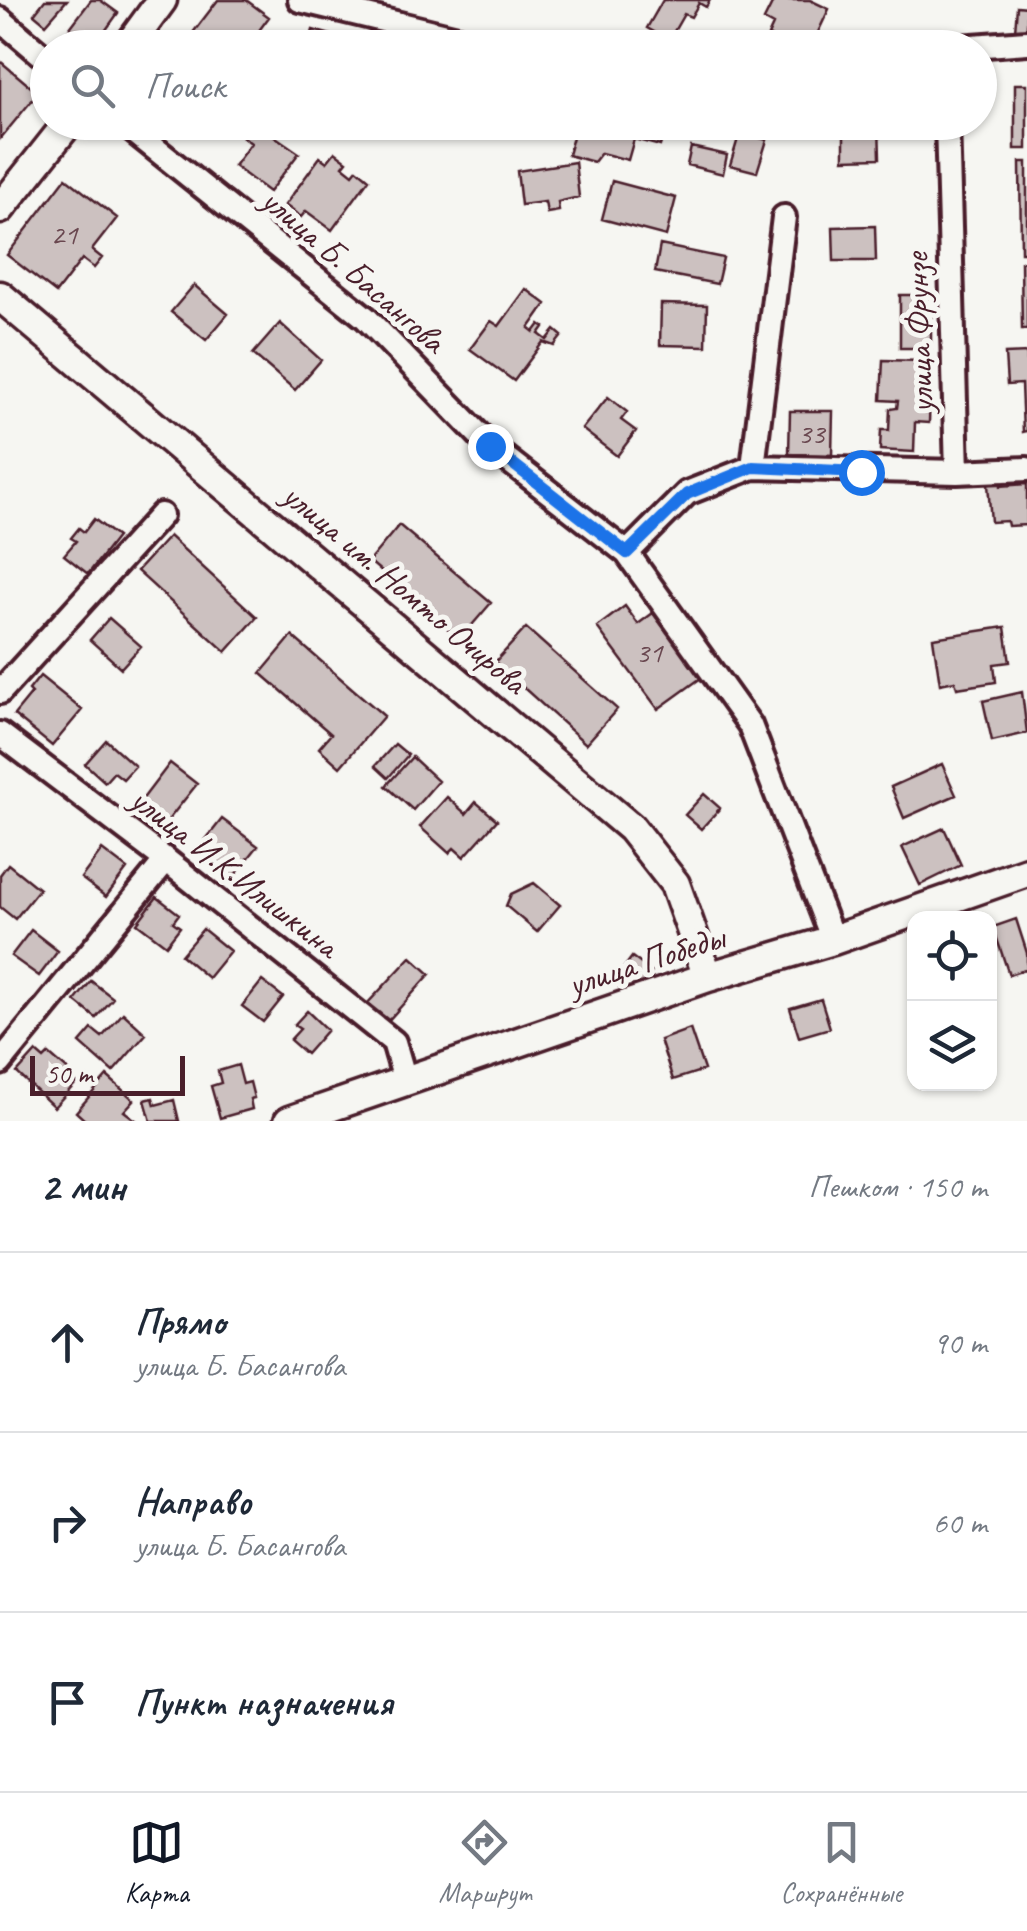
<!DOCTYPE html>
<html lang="ru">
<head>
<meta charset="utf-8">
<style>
	:root { --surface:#fff; --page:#f6f6f7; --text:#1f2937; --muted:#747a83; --line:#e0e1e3; --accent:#111827 }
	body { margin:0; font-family:Caveat,sans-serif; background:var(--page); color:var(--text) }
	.controls { position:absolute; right:30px; bottom:30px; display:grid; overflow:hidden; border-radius:20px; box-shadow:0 2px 8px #0004 }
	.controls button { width:90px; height:90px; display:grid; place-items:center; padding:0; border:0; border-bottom:2px solid var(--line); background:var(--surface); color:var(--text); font:50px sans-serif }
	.scale { position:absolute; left:30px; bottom:25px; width:155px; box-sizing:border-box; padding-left:10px; border:5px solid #4a1f2b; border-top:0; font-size:28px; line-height:35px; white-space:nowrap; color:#4a1f2b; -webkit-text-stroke:8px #f6f6f2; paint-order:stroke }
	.stop { position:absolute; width:30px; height:30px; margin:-22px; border:8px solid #1a73e8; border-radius:50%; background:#fff }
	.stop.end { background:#1a73e8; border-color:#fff; box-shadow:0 2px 10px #0008 }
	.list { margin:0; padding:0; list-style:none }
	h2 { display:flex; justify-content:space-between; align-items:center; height:130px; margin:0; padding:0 40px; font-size:42px }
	h2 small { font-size:32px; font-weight:400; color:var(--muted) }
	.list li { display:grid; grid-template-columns:65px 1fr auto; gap:30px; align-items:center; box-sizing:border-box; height:180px; padding:0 40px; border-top:2px solid var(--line) }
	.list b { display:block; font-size:38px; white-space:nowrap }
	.list p { margin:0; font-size:32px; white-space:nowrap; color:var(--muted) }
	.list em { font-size:32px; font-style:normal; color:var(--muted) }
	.icon { flex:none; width:55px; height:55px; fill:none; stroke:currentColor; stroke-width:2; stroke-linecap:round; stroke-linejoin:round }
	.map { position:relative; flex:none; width:1027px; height:1121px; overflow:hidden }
	.search { position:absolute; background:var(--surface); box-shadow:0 2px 8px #0004; left:30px; right:30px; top:30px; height:110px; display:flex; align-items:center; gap:25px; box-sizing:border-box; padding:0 35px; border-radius:55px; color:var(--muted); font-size:38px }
	.sheet { height:670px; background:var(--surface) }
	nav { display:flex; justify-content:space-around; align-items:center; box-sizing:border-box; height:140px; border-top:2px solid var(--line); background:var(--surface); font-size:28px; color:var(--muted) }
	nav a { display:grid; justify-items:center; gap:5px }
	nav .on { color:var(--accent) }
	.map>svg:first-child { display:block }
</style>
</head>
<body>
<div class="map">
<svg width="1027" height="1121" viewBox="0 0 1027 1121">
	<rect width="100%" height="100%" fill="#f6f6f2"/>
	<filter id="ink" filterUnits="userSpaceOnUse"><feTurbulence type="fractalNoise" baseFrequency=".01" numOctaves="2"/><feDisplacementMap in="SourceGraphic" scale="20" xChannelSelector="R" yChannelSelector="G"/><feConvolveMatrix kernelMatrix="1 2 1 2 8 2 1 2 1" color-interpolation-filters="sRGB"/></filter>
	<g filter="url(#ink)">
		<!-- building -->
		<path fill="#ccc1c0" stroke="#4a1f2b" stroke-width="2.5" d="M 45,0 L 67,0 L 46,24 L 34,14 Z
			M 91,0 L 100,0 L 118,13 L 93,48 L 77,48 L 63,37 Z
			M 218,0 L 246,0 L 269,17 L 246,48 L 182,47 Z
			M 663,0 L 710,0 L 706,7 L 699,3 L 691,17 L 684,14 L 669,40 L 647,28 Z
			M 774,0 L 810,0 L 829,9 L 812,45 L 794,37 L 787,45 L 768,36 L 773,25 L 764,20 Z
			M 1017,6 L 1027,7 L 1027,32 L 1015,31 Z
			M 313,30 L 349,40 L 347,48 L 308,48 Z
			M 0,61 L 38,93 L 0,139 Z
			M 1015,84 L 1027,84 L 1027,149 L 1015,149 Z
			M 254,122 L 299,153 L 269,192 L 234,166 L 251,143 L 243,137 Z
			M 577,122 L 667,122 L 660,146 L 634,139 L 628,160 L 601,153 L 594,162 L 568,155 Z
			M 879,125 L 880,158 L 844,159 L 844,126 Z
			M 740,132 L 767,140 L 757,172 L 730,165 Z
			M 691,147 L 727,155 L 723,174 L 687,165 Z
			M 335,152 L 347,161 L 343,166 L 353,174 L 357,169 L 369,179 L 332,230 L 306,211 L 301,217 L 285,205 L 320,157 L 327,162 Z
			M 575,162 L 579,197 L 558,202 L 559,211 L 547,213 L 545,202 L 521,205 L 517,171 Z
			M 1020,162 L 1027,162 L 1027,252 L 1021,252 Z
			M 66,178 L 117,218 L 92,250 L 102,258 L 94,268 L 82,259 L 56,293 L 7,255 Z
			M 612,181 L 676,198 L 666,236 L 602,219 Z
			M 875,226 L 876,261 L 834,261 L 833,227 Z
			M 660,245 L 723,258 L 717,284 L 655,272 Z
			M 1027,261 L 1027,329 L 1022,329 L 1021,262 Z
			M 194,285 L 228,314 L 206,340 L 171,312 Z
			M 526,289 L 546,304 L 529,328 L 534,332 L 540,324 L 544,327 L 539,334 L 547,340 L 555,330 L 562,336 L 554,346 L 543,342 L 514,381 L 470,349 L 491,321 L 499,326 Z
			M 900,295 L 931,295 L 931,348 L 900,348 Z
			M 661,304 L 707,305 L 706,346 L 660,345 Z
			M 280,323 L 321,360 L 295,390 L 253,354 Z
			M 1027,353 L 1027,431 L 1023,432 L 1021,384 L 1007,385 L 1005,354 Z
			M 883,360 L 923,361 L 922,389 L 930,390 L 929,423 L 915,422 L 914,452 L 880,450 L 881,430 L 889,430 L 890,409 L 897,408 L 898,401 L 881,400 Z
			M 608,397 L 627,412 L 621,420 L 636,431 L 617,456 L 582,429 Z
			M 790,411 L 833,411 L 832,455 L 789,454 Z
			M 1001,483 L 1001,486 L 1027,484 L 1027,525 L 1008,526 L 1007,521 L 991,522 L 988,484 Z
			M 94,519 L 117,537 L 88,574 L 64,555 L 76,541 L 71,538 L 79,528 L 84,532 Z
			M 399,525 L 491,603 L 460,639 L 369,561 Z
			M 169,536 L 257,617 L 226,652 L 137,571 Z
			M 625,606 L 638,624 L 653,613 L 701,678 L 658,709 L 597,627 Z
			M 109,618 L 141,646 L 121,668 L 90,640 Z
			M 1005,627 L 1010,662 L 994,664 L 996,682 L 957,688 L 955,681 L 940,684 L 933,638 Z
			M 526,628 L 617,709 L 586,744 L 495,662 Z
			M 292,636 L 384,716 L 340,767 L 319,748 L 331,734 L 261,673 Z
			M 40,676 L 82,710 L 52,746 L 14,715 L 32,693 L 29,690 Z
			M 1022,692 L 1027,733 L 992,741 L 983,701 Z
			M 106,740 L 135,766 L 123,779 L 114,772 L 105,782 L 85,764 Z
			M 395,744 L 408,755 L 388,778 L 375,766 Z
			M 412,757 L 438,781 L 413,810 L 386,786 Z
			M 170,763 L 197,784 L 161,829 L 135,809 Z
			M 942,764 L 956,795 L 904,818 L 891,787 Z
			M 704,794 L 720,808 L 701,829 L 685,815 Z
			M 447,797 L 466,814 L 476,802 L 497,820 L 464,857 L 454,848 L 449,853 L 420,827 Z
			M 222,819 L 258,846 L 232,879 L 196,852 Z
			M 944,828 L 961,865 L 920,885 L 902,847 Z
			M 102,850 L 127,869 L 106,897 L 81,878 Z
			M 8,864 L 39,889 L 15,919 L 0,907 L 0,875 Z
			M 534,883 L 560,905 L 537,932 L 506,906 L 511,894 Z
			M 157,897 L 179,914 L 173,922 L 180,927 L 166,945 L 137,923 Z
			M 1016,919 L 1027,953 L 1027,969 L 1009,975 L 993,927 Z
			M 203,929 L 230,951 L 208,978 L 181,955 Z
			M 31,930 L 58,951 L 39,976 L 11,956 Z
			M 411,957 L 430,974 L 387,1022 L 367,1004 Z
			M 632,957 L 652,972 L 633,997 L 613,982 Z
			M 91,981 L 113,998 L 96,1018 L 75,1001 Z
			M 262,981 L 283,997 L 263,1022 L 242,1006 Z
			M 821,999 L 830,1028 L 799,1037 L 790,1008 Z
			M 307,1011 L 327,1030 L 306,1054 L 290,1040 L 300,1029 L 294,1025 Z
			M 123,1013 L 146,1034 L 113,1072 L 80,1043 L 92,1029 L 102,1037 Z
			M 690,1029 L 704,1070 L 673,1080 L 660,1040 Z
			M 36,1052 L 44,1059 L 49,1054 L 72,1074 L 70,1077 L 76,1083 L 54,1107 L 17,1073 Z
			M 238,1065 L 243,1084 L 250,1082 L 254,1098 L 250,1099 L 252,1109 L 220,1118 L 211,1086 L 221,1083 L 218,1071 Z
			M 107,1076 L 134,1100 L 124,1111 L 137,1121 L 86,1121 L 76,1112 Z
			M 153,1098 L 155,1105 L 174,1100 L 179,1121 L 151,1121 L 145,1100 Z"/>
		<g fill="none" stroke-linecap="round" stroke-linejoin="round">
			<defs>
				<path id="minor" d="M 300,0 L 499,48
					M 0,19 L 48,60
					M 945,48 L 1027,42
					M 122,122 L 366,318 L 490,446 L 627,553 L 750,725 L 833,940
					M 947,122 L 957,472 L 1027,469
					M 753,467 L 784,217
					M 627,553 L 687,493 L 753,467 L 957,472
					M 0,692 L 161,515
					M 0,734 L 166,860 L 394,1042 L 405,1080
					M 0,1063 L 166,860"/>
				<path id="tertiary" d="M 127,48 L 162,0
					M 0,209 L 69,122
					M 0,296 L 631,828 L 675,884 L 708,977
					M 289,1121 L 708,977 L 833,940 L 1027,872"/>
			</defs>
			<!-- minor casing -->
			<use href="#minor" stroke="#4a1f2b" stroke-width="30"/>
			<!-- tertiary casing -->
			<use href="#tertiary" stroke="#4a1f2b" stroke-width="35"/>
			<!-- minor -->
			<use href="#minor" stroke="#f6f6f2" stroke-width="22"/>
			<!-- tertiary -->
			<use href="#tertiary" stroke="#f6f6f2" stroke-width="28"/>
		</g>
	</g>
	<g fill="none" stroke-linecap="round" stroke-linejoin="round" filter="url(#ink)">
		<!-- route -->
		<path stroke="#1a73e8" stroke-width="12" d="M 490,446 L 627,553 L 687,494 L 753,467 L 861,472"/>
	</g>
	<g text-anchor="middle" stroke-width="10" stroke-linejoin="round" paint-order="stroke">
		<!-- number labels -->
		<g font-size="30" fill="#6a4850">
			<text x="64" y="244">21</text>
			<text x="811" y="443">33</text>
			<text x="649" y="662">31</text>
		</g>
		<!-- street labels -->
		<g font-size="35" fill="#4a1f2b" stroke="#f6f6f2">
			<text transform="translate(354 270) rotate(41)" y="12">улица Б. Басангова</text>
			<text transform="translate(918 333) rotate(-92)" y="12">улица Фрунзе</text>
			<text transform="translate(405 588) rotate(40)" y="12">улица им. Номто Очирова</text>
			<text transform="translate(235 872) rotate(38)" y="12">улица И.К.Илишкина</text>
			<text transform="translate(646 960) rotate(-18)" y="12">улица Победы</text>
		</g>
	</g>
</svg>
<div class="controls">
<button><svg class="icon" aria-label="locate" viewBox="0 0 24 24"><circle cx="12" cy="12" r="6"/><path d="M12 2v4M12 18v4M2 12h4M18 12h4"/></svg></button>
<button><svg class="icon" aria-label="layers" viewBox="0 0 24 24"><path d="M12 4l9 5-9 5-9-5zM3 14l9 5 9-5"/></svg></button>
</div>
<div class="scale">50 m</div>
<div class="stop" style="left:861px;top:472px"></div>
<div class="stop end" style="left:490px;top:446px"></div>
<div class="search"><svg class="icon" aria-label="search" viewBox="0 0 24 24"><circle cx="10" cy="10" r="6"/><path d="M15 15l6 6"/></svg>Поиск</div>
</div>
<section class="sheet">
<h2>2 мин<small>Пешком · 150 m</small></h2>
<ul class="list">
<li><svg class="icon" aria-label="ahead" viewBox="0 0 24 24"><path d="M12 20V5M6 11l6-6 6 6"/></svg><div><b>Прямо</b><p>улица Б. Басангова</p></div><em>90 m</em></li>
<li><svg class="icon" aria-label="right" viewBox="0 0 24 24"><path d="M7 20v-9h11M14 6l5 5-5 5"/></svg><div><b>Направо</b><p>улица Б. Басангова</p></div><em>60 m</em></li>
<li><svg class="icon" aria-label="arrive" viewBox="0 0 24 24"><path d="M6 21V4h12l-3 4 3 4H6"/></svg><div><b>Пункт назначения</b></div></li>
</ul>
</section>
<nav>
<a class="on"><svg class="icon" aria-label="map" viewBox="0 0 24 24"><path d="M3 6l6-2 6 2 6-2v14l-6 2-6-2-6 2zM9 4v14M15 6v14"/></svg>Карта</a>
<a><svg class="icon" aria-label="directions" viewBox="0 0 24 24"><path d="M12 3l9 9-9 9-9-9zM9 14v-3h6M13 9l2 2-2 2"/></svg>Маршрут</a>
<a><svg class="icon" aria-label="saved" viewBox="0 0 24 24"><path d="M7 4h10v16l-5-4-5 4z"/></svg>Сохранённые</a>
</nav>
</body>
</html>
